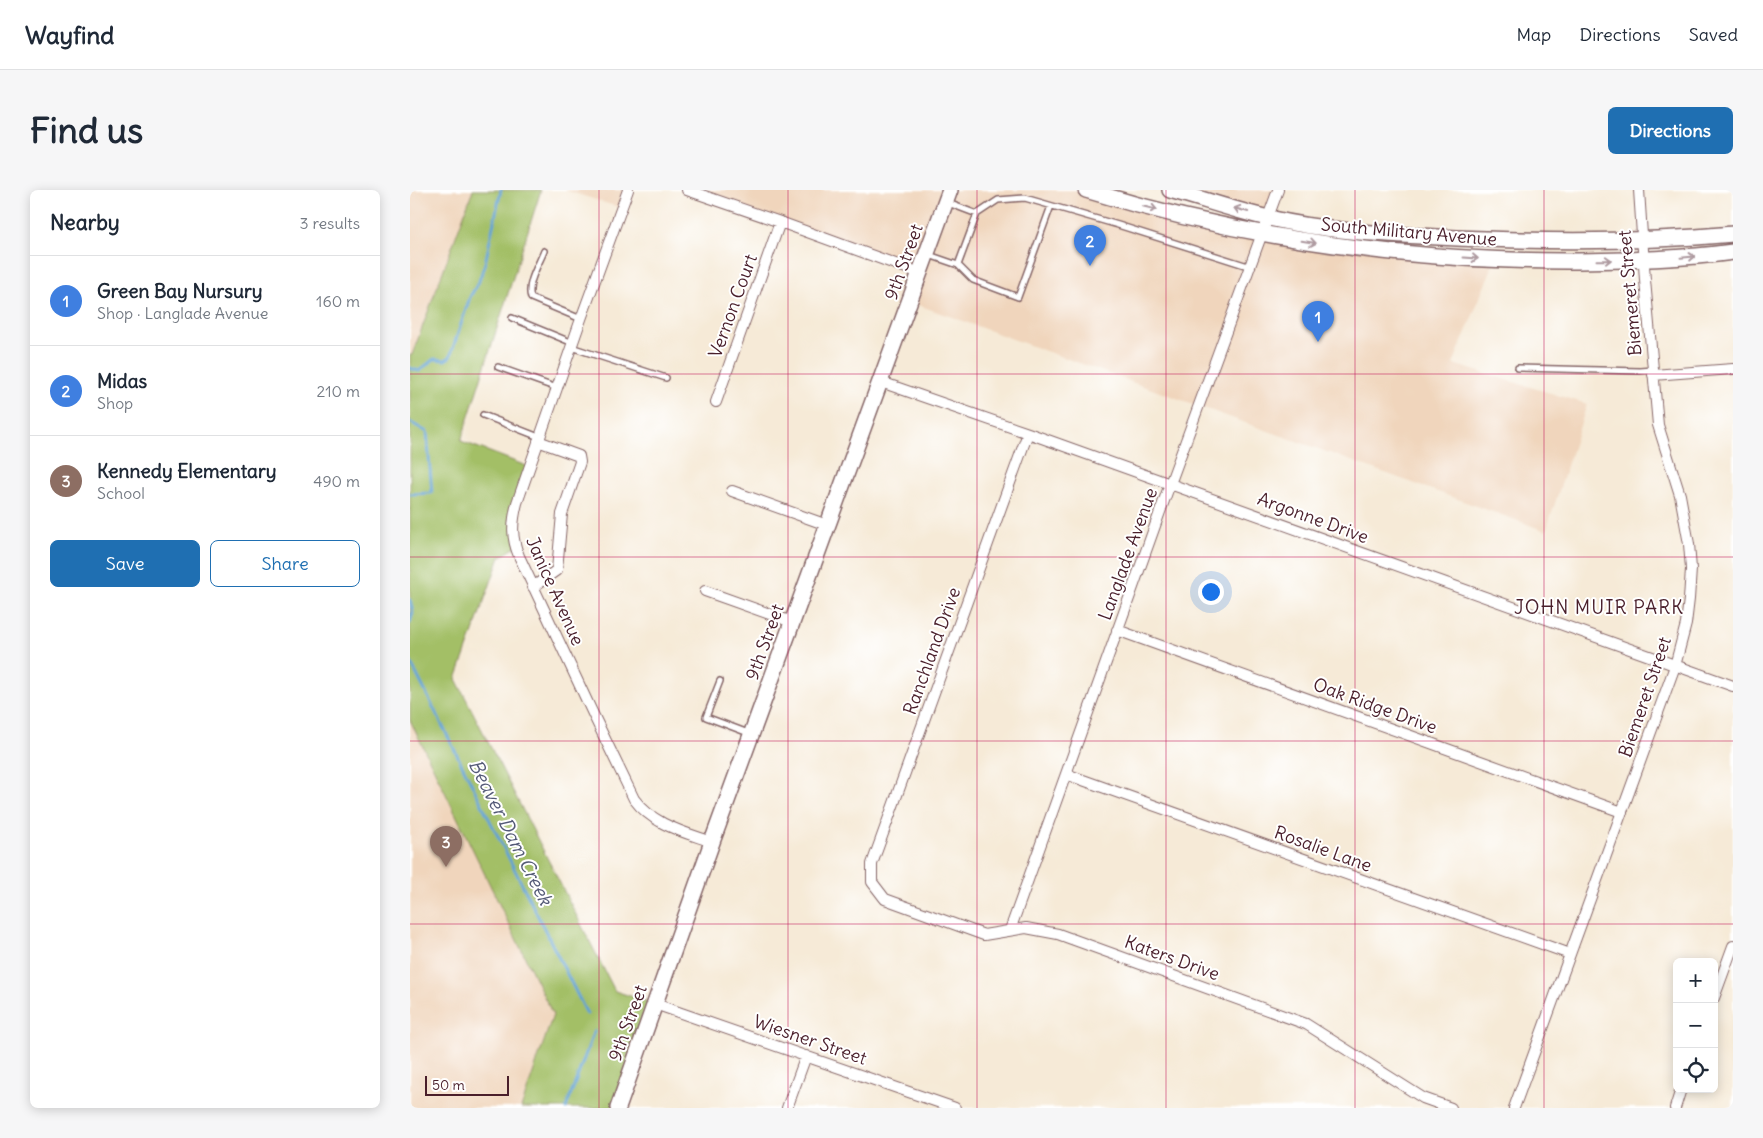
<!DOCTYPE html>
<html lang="en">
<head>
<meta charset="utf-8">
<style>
	:root { --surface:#fff; --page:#f6f6f7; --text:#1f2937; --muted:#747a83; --line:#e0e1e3; --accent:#1f6fb2 }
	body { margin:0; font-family:Delius,sans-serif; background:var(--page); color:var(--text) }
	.controls { position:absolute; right:15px; bottom:15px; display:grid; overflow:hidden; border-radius:8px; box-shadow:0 2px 12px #0003 }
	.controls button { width:45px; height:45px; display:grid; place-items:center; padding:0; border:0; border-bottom:1px solid var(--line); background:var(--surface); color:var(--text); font:25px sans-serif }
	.scale { position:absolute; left:15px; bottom:12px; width:84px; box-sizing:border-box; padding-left:5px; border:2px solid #4a1f2b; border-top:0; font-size:14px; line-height:18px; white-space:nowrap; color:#4a1f2b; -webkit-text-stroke:4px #fff; paint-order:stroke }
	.you { position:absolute; left:800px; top:401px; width:18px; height:18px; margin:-12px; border:4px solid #fff; border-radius:50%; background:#1a73e8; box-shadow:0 0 0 8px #1a73e833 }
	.badge { display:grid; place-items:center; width:32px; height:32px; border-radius:50%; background:var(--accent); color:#fff; font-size:16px; font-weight:700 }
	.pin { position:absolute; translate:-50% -41px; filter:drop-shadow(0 1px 2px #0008) }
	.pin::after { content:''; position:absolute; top:26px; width:18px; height:15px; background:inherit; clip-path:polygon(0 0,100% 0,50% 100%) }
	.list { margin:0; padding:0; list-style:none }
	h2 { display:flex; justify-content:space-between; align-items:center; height:65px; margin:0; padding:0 20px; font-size:21px }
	h2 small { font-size:16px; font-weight:400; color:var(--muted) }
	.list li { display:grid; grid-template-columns:32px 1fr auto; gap:15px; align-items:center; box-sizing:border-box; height:90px; padding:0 20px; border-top:1px solid var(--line) }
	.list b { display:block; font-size:19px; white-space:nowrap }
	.list p { margin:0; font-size:16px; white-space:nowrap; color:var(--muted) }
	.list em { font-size:16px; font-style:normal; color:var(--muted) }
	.actions { display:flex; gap:10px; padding:15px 20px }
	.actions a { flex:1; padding:11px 0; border:1px solid var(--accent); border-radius:8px; text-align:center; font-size:18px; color:var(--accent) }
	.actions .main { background:var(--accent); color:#fff }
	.icon { flex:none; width:28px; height:28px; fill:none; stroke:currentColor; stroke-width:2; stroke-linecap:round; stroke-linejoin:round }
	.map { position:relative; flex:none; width:1323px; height:918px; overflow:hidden; border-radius:8px }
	header { display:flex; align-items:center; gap:30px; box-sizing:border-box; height:70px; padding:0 25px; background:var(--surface); border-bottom:1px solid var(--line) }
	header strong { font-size:24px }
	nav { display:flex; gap:28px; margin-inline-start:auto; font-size:18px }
	.intro { display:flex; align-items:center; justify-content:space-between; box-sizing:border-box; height:120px; padding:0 30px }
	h1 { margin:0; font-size:35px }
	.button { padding:12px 22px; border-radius:8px; background:var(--accent); color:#fff; font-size:18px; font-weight:700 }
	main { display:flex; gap:30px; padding:0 30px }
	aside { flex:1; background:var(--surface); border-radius:8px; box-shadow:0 2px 12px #0003 }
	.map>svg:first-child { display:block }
</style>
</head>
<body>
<header>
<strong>Wayfind</strong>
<nav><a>Map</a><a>Directions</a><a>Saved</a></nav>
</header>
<div class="intro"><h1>Find us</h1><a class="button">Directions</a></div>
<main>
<aside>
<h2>Nearby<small>3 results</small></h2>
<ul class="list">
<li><span class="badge" style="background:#3f7fe0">1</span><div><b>Green Bay Nursury</b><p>Shop · Langlade Avenue</p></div><em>160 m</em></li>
<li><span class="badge" style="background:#3f7fe0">2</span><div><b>Midas</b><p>Shop</p></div><em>210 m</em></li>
<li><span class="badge" style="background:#8d6e63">3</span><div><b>Kennedy Elementary</b><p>School</p></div><em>490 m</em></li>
</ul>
<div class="actions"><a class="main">Save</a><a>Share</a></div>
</aside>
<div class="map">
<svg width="1323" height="918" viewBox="0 0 1323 918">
	<rect width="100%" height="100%" fill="#fff"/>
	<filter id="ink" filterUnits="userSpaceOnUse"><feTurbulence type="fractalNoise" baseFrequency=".02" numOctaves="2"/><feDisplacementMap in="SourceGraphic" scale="10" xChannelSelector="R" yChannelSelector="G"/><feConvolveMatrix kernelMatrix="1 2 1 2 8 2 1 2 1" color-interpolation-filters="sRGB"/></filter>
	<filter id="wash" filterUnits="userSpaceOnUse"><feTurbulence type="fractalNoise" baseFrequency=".0096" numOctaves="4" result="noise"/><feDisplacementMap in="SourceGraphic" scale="20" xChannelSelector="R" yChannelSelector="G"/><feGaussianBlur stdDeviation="1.12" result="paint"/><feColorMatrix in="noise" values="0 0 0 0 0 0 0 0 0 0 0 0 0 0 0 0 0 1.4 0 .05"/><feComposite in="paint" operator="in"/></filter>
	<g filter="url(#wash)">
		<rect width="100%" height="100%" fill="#f6ead7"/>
		<!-- built -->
		<path fill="#f0d5bc" d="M 0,0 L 63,0 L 2,165 L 0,164 Z
			M 155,0 L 218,0 L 211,18 Z
			M 277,0 L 676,0 L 778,27 L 1085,70 L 1043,174 L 1177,214 L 1136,341 L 500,112 L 510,84 Z
			M 760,0 L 868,0 L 859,28 Z
			M 0,530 L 143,825 L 111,918 L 0,918 Z"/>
		<!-- green -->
		<path fill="#a3bf66" stroke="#766f48" d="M 63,0 L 131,0 L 51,251 L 119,277 L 107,313 L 106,357 L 90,367 L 46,489 L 205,801 L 245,814 L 208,918 L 111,918 L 143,825 L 0,530 L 0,165 L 2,165 Z"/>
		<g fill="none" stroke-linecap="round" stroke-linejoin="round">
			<!-- stream -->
			<path stroke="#61a2d4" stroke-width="3" d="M 0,178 L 9,181 L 24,169 L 35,170 L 40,167 L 60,107 L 69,91 L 75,73 L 91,0
				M 0,232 L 17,242 L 22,303 L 0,304
				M 0,410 L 3,422 L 0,433
				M 0,471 L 177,824
				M 156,918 L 184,841"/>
		</g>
	</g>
	<g filter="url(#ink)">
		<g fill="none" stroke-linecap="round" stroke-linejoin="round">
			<defs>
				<path id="lane" d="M 538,13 L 567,24 L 588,10 L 615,8 L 708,35 L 841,77
					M 134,61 C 129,74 116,94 121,108 L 171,129
					M 519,65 L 548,75 L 567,24
					M 548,75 L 563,90 L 608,107 L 641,16
					M 102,128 L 163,153
					M 161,157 L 256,188
					M 88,177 L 147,198
					M 1108,178 L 1230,181 L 1243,180
					M 73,225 L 129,247
					M 310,491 L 296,527 L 341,544"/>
				<path id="street" d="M 218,0 L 171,129 L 107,313 C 102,333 101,347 109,366 L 184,526 L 224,609 C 243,635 274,642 302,652
					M 277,0 L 370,32 L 510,83
					M 1243,185 L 1323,179
					M 471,192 L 618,243 L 1323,496
					M 306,212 L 370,32
					M 618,243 L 462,674 L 462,692 L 475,709 L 574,745 L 616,738 L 648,744 L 896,834 L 1013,908 L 1041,918
					M 322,301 L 417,335
					M 123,397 L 147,380 L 152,324 L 170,272 L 169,266 L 128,251
					M 295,401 L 382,432
					M 707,440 L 1212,622
					M 656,584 L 1160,764
					M 600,740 L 760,294 L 868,0
					M 1304,808 L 1323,756
					M 245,814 L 545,918
					M 377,918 L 396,866
					M 1104,918 L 1265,476 L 1276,434 L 1279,409 L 1281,379 L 1279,354 L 1270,305 L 1248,235 L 1235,90 L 1229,0
					M 1265,918 L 1271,899"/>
				<path id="secondary" d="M 676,0 C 835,49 1002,72 1168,71 C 1220,70 1272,69 1323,62
					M 760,0 C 793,9 826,21 859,28 C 914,41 971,44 1028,47 C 1126,52 1225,53 1323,44
					M 208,918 L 302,652 L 540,0"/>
			</defs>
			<!-- lane casing -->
			<use href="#lane" stroke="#866667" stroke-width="8"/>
			<!-- street casing -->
			<use href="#street" stroke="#866667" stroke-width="12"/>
			<!-- secondary casing -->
			<use href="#secondary" stroke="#866667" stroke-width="18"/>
			<!-- lane -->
			<use href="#lane" stroke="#fff" stroke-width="5"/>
			<!-- street -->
			<use href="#street" stroke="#fff" stroke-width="10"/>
			<!-- secondary -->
			<use href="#secondary" stroke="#fff" stroke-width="15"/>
		</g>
		<!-- one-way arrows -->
		<defs><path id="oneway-shaft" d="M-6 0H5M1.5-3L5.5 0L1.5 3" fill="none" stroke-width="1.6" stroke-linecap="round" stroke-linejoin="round" transform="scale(1.25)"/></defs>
		<g stroke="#ae9aa0">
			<use href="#oneway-shaft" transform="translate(740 18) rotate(14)"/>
			<use href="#oneway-shaft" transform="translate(831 20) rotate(-164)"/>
			<use href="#oneway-shaft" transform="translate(899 52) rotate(9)"/>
			<use href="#oneway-shaft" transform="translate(1278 67) rotate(-5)"/>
			<use href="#oneway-shaft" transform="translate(1061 68) rotate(4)"/>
			<use href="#oneway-shaft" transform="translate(1194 70) rotate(-1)"/>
		</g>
	</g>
	<!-- grid -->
	<path fill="none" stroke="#c2185b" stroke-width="1" stroke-opacity="0.55" d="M 189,0 L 189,918M 378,0 L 378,918M 567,0 L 567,918M 756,0 L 756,918M 945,0 L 945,918M 1134,0 L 1134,918M 0,184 L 1323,184M 0,367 L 1323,367M 0,551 L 1323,551M 0,734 L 1323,734"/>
	<g text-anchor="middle" stroke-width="4" stroke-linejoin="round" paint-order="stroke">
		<!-- street labels -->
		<g font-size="18" fill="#4a1f2b" stroke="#fff">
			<text transform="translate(999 42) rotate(5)" y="6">South Military Avenue</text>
			<text transform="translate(494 72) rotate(-70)" y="6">9th Street</text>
			<text transform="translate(1220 103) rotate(-95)" y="6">Biemeret Street</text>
			<text transform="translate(323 116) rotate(-70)" y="6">Vernon Court</text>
			<text transform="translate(903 328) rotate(20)" y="6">Argonne Drive</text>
			<text transform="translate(718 364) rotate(-70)" y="6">Langlade Avenue</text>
			<text transform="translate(145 401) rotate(66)" y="6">Janice Avenue</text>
			<text transform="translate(355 452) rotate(-70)" y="6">9th Street</text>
			<text transform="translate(522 461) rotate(-70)" y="6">Ranchland Drive</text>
			<text transform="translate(1235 507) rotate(-71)" y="6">Biemeret Street</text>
			<text transform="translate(965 516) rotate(20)" y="6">Oak Ridge Drive</text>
			<text transform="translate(913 659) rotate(20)" y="6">Rosalie Lane</text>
			<text transform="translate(762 768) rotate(20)" y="6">Katers Drive</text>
			<text transform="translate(218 833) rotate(-70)" y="6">9th Street</text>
			<text transform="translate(400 850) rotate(19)" y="6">Wiesner Street</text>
		</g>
		<!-- neighbourhood labels -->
		<g font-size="19" letter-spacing="1" fill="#4a1f2b" stroke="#fff">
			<text x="1189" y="424">JOHN MUIR PARK</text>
		</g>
		<!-- water labels -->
		<g font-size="19" font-style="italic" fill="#545a77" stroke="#fff">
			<text transform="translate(101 642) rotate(63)" y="7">Beaver Dam Creek</text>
		</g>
	</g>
</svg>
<div class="controls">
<button>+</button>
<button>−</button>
<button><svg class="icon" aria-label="locate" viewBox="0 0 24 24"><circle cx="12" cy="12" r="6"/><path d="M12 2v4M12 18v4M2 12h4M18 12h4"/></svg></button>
</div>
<div class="scale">50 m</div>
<div class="you"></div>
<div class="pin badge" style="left:908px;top:152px;background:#3f7fe0">1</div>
<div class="pin badge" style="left:680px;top:76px;background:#3f7fe0">2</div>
<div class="pin badge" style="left:36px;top:677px;background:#8d6e63">3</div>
</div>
</main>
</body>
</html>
